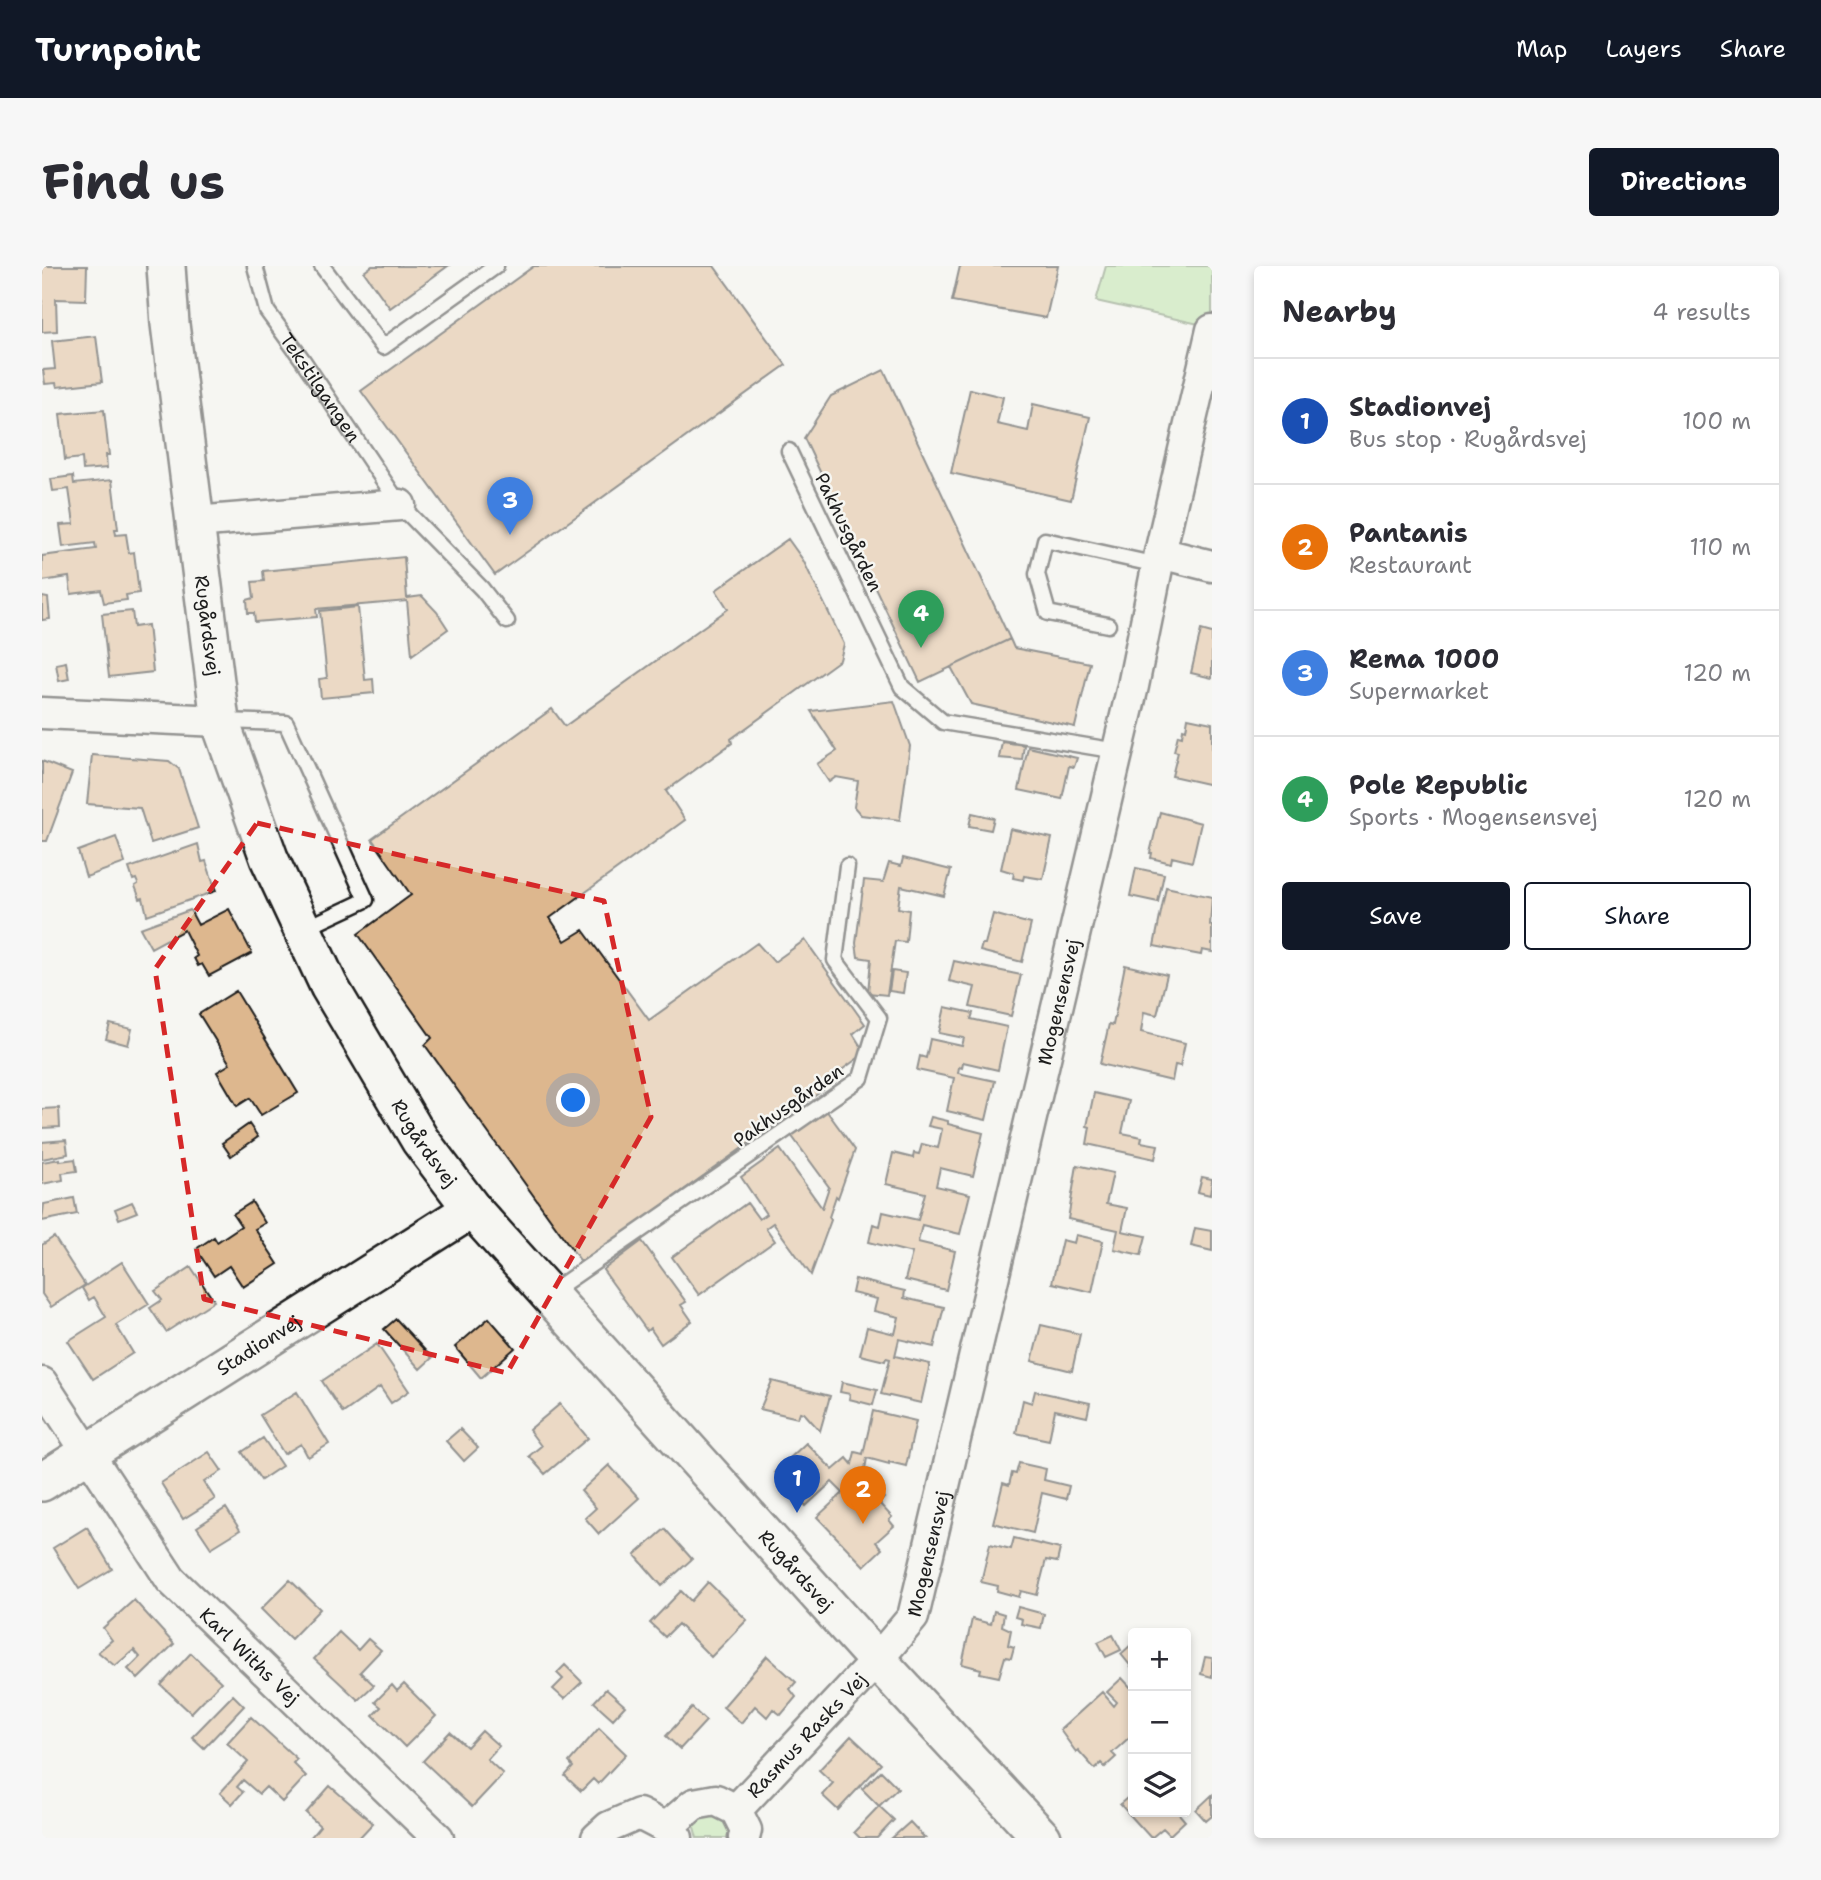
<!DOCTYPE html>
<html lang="en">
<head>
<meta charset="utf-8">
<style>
	:root { --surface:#fff; --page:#f7f7f7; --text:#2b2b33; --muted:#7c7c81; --line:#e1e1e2; --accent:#111827 }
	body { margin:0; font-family:"Shantell Sans",sans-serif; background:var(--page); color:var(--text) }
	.controls { position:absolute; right:21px; bottom:21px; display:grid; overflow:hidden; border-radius:7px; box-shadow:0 4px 10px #0003 }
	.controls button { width:63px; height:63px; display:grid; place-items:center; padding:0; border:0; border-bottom:2px solid var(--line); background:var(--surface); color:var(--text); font:35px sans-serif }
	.you { position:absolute; left:532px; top:835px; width:24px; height:24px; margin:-18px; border:5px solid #fff; border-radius:50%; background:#1a73e8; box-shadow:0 0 0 10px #1a73e833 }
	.badge { display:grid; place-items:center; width:46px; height:46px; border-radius:50%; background:var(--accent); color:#fff; font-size:23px; font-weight:700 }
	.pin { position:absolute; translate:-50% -58px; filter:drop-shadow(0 2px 4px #0008) }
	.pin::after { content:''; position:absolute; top:37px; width:24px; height:21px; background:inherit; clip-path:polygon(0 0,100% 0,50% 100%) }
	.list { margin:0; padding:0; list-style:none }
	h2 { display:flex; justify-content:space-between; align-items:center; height:91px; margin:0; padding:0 28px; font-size:30px }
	h2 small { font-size:23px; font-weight:400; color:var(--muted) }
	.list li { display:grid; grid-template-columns:46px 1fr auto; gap:21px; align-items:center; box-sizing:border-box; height:126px; padding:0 28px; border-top:2px solid var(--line) }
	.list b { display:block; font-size:26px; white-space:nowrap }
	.list p { margin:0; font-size:23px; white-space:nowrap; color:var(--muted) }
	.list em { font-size:23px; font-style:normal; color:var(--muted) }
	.actions { display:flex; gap:14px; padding:21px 28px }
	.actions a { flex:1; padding:16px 0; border:2px solid var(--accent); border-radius:7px; text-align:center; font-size:24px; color:var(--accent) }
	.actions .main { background:var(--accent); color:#fff }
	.icon { flex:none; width:38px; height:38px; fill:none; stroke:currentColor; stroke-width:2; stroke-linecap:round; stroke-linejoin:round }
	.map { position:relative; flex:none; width:1170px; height:1572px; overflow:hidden; border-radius:7px }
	header { display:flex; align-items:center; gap:42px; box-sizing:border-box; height:98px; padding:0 35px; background:var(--accent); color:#fff }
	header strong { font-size:33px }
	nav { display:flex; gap:38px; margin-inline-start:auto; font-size:24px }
	.intro { display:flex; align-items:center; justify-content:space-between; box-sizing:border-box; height:168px; padding:0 42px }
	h1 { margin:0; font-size:49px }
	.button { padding:18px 32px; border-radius:7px; background:var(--accent); color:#fff; font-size:24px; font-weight:700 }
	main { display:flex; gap:42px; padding:0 42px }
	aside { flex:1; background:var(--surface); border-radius:7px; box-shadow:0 4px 10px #0003 }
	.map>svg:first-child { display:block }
</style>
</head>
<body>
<header>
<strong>Turnpoint</strong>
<nav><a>Map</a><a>Layers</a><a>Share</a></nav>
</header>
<div class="intro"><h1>Find us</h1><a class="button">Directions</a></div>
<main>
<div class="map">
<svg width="1170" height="1572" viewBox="0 0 1170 1572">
	<rect width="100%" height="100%" fill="#f6f6f2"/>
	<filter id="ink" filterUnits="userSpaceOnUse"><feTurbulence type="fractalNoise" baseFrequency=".0143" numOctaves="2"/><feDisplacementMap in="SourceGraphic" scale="14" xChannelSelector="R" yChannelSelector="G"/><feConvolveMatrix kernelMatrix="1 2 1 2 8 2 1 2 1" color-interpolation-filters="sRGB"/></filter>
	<g filter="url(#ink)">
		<!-- green -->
		<path fill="#b6e3a1" stroke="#69805e" stroke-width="2" d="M 1064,0 L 1170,0 L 1170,61 L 1054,35 Z
			M 673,1544 L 689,1560 L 686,1572 L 655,1572 L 652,1561 L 653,1555 Z"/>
		<!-- building -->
		<path fill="#ddb78e" stroke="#1c1c1c" stroke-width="2" d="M 0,0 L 45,0 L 44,34 L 14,33 L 15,65 L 0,66 Z
			M 330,0 L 406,0 L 348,42 L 322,6 Z
			M 492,0 L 672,0 L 744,99 L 453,309 L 319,125 Z
			M 918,0 L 1016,0 L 1004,52 L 910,35 Z
			M 54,70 L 60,116 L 15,121 L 14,117 L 3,118 L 1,104 L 13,103 L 10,75 Z
			M 842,104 L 968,373 L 878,416 L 762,172 L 789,130 Z
			M 928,123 L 961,131 L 955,158 L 986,165 L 991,138 L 1048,151 L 1029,234 L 909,207 Z
			M 62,144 L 67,189 L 64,189 L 65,202 L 41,204 L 40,192 L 23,194 L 18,148 Z
			M 31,210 L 32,218 L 70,214 L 76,263 L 73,263 L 74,269 L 84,268 L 87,287 L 92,286 L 97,327 L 84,329 L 85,334 L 62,337 L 59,324 L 29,328 L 27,311 L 0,315 L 0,290 L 54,283 L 53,277 L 21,281 L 18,259 L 32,258 L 27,223 L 11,225 L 9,213 Z
			M 746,273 L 761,294 L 802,378 L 798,394 L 689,473 L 690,477 L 624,525 L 643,554 L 508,652 L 523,675 L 541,664 L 607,754 L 715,677 L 732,696 L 763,674 L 823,758 L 811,768 L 823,787 L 779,819 L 781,824 L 540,997 L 383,779 L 390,772 L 316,668 L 369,629 L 330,573 L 510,443 L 523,460 L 686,343 L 674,324 Z
			M 362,291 L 365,332 L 380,330 L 395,346 L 406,363 L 370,389 L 365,335 L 274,343 L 275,351 L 213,356 L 212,347 L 206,347 L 205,334 L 212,332 L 210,316 L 222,315 L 221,305 Z
			M 0,331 L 6,332 L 8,353 L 0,354 Z
			M 316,341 L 323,414 L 331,413 L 332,427 L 279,432 L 277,413 L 285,412 L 278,345 Z
			M 90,345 L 92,361 L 106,359 L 111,406 L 67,411 L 60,348 Z
			M 1159,364 L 1170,367 L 1170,412 L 1149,407 Z
			M 968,373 L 972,382 L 1048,397 L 1033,461 L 929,438 L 909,401 Z
			M 24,396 L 27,413 L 17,415 L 14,398 Z
			M 852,435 L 868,480 L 858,554 L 819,549 L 812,541 L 816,515 L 794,511 L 787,516 L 775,498 L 795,485 L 769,445 Z
			M 1146,452 L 1170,457 L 1170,519 L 1130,510 L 1136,486 L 1132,485 L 1136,469 L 1140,470 L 1141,463 L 1144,464 Z
			M 960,476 L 982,479 L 980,494 L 957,492 Z
			M 986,481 L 1035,492 L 1032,501 L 1027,500 L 1020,533 L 977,524 Z
			M 50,489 L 127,495 L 137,503 L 156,562 L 109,577 L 98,542 L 45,538 Z
			M 0,495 L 30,507 L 5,575 L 0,575 Z
			M 1118,546 L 1159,557 L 1150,596 L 1130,591 L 1129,597 L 1109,592 L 1110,587 L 1108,587 Z
			M 930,547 L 952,552 L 949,564 L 927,560 Z
			M 968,563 L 1010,572 L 1001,613 L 982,610 L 981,614 L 971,612 L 972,607 L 959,603 Z
			M 74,571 L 83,597 L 44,611 L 36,585 Z
			M 156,578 L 160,596 L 164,595 L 174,625 L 105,649 L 101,632 L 98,633 L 93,620 L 96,618 L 94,613 L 91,614 L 87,602 Z
			M 861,592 L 909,604 L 902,630 L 859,620 L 856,642 L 867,644 L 864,676 L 853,675 L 845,729 L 826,727 L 829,693 L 816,691 L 814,677 L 822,614 L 841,616 L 847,597 L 859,600 Z
			M 1094,602 L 1122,608 L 1116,636 L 1088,630 Z
			M 1124,621 L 1170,631 L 1168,659 L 1170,660 L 1170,686 L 1160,684 L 1159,689 L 1112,680 Z
			M 187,643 L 210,687 L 167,710 L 160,698 L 156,700 L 152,692 L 155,690 L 142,664 L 109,682 L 98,662 L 148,644 L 156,659 Z
			M 951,648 L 989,658 L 980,696 L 938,685 L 940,678 L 943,678 Z
			M 912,695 L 979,709 L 969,750 L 928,741 L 933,721 L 907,715 Z
			M 1083,699 L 1125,709 L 1115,749 L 1102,746 L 1099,766 L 1143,777 L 1138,800 L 1133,799 L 1130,815 L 1058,798 L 1067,758 L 1071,759 Z
			M 850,705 L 864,707 L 861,727 L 847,725 Z
			M 194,725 L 256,827 L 219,849 L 208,832 L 195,840 L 175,806 L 188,798 L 157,748 Z
			M 903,741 L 931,747 L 929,753 L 965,761 L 956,804 L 921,796 L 920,802 L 917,801 L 916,807 L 953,815 L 944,854 L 905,845 L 912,812 L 875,804 L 878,790 L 884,792 L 888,773 L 920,780 L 922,772 L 897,767 Z
			M 68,758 L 90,763 L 86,779 L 64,773 Z
			M 1052,827 L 1087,835 L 1080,867 L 1100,871 L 1099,876 L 1116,879 L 1113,893 L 1045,878 L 1048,861 L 1045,860 Z
			M 17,842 L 18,861 L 0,862 L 0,843 Z
			M 784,844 L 813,884 L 796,932 L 794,930 L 787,951 L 789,954 L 769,1009 L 731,957 L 724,962 L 733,975 L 657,1029 L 630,991 L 705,937 L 717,953 L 724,948 L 699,911 L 738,883 L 780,942 L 787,921 L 749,869 Z
			M 889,851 L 906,855 L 906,858 L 941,867 L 931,910 L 898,902 L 894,920 L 928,928 L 918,968 L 880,959 L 876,976 L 913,985 L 904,1024 L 863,1014 L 870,987 L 827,976 L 831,958 L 838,960 L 841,946 L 876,954 L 883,927 L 844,918 L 851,887 L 871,892 L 872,887 L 877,888 L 880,878 L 896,882 L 900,863 L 886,860 Z
			M 207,858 L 216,871 L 189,890 L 180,877 Z
			M 24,874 L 26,888 L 0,893 L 0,876 Z
			M 18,893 L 18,895 L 33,893 L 35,905 L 20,907 L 21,914 L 0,918 L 0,896 Z
			M 1035,899 L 1071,907 L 1064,938 L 1085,942 L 1080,965 L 1104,970 L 1099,989 L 1072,983 L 1076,964 L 1026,953 Z
			M 1160,911 L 1170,913 L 1168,929 L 1156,926 Z
			M 32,932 L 35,948 L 0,955 L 2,938 Z
			M 90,936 L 95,946 L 77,953 L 73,943 Z
			M 210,936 L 223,957 L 213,963 L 236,998 L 201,1021 L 187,1000 L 172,1010 L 154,983 L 172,971 L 175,976 L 199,960 L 191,948 Z
			M 1153,962 L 1170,965 L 1170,985 L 1149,980 Z
			M 1034,969 L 1061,975 L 1050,1026 L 1010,1017 L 1020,974 L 1032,977 Z
			M 12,971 L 43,1019 L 9,1041 L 0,1028 L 0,979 Z
			M 600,975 L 644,1036 L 639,1039 L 650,1055 L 619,1078 L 608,1062 L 605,1065 L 561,1004 Z
			M 80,996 L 107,1038 L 74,1059 L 91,1087 L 51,1113 L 26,1075 L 64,1051 L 52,1031 L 47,1034 L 40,1022 Z
			M 149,1001 L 172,1035 L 124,1066 L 108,1042 L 120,1034 L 113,1025 Z
			M 813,1013 L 863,1025 L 862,1032 L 902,1041 L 892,1081 L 857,1073 L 853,1090 L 888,1098 L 879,1137 L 839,1128 L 848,1093 L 844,1092 L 843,1095 L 818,1089 L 825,1061 L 853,1068 L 857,1051 L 832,1045 L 835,1033 L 810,1027 Z
			M 447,1052 L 473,1082 L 439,1112 L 413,1081 Z
			M 354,1053 L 390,1092 L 378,1103 L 342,1063 Z
			M 999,1059 L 1038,1068 L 1030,1105 L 990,1095 Z
			M 335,1078 L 367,1125 L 349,1137 L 338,1121 L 301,1147 L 280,1115 Z
			M 730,1115 L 788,1130 L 778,1165 L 762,1147 L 758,1146 L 756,1152 L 718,1143 Z
			M 800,1116 L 835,1124 L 831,1139 L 807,1133 L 808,1128 L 798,1126 Z
			M 993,1125 L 1048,1137 L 1045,1151 L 1013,1144 L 1007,1174 L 974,1167 L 981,1134 L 990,1137 Z
			M 255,1126 L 287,1178 L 266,1191 L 259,1178 L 242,1188 L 218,1149 Z
			M 518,1138 L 546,1172 L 503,1208 L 487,1190 L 499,1180 L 487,1164 Z
			M 831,1145 L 874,1155 L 864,1200 L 847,1196 L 847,1198 L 825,1192 L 823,1203 L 828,1204 L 822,1210 L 842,1232 L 837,1237 L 850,1251 L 847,1254 L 852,1260 L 834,1276 L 840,1283 L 822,1300 L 775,1251 L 801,1227 L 790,1216 L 764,1240 L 733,1206 L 764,1177 L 791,1204 L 805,1192 L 810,1198 L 813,1186 L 821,1188 Z
			M 418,1163 L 436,1182 L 422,1195 L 404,1175 Z
			M 221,1172 L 240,1200 L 219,1214 L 200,1186 Z
			M 167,1186 L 180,1205 L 162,1216 L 173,1233 L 141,1253 L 119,1217 Z
			M 977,1197 L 1004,1203 L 1002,1214 L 1027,1220 L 1024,1233 L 1000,1227 L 991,1267 L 951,1257 L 961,1217 L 967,1219 L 970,1207 L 974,1208 Z
			M 567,1199 L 597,1232 L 557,1268 L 543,1252 L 554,1242 L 539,1225 Z
			M 184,1242 L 198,1264 L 169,1282 L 155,1261 Z
			M 45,1261 L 70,1303 L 37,1323 L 11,1282 Z
			M 623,1263 L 650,1293 L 620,1320 L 593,1289 Z
			M 972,1272 L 1018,1283 L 1015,1296 L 1004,1294 L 995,1329 L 979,1325 L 977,1331 L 955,1325 L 956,1320 L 939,1316 L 948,1278 L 969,1283 Z
			M 248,1314 L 278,1343 L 249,1373 L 219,1343 Z
			M 666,1316 L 705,1354 L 669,1391 L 636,1358 L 623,1371 L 608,1357 L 639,1325 L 649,1335 Z
			M 92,1334 L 132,1378 L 96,1413 L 86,1403 L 98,1391 L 92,1384 L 73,1400 L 56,1386 L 70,1374 L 61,1362 Z
			M 976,1341 L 1002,1348 L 999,1362 L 979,1358 L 980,1353 L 973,1351 Z
			M 952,1345 L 962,1348 L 960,1360 L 969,1364 L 966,1379 L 972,1381 L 969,1392 L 963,1391 L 957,1411 L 938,1407 L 939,1403 L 920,1398 L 930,1353 L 949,1358 Z
			M 297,1366 L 316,1384 L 326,1373 L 339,1384 L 318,1406 L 332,1419 L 316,1434 L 272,1393 Z
			M 1071,1369 L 1079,1384 L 1064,1391 L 1056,1376 Z
			M 1091,1377 L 1091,1403 L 1079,1388 Z
			M 149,1387 L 179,1416 L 149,1447 L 119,1419 Z
			M 725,1390 L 754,1416 L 748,1423 L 754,1431 L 739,1449 L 731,1443 L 725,1451 L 713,1440 L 699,1457 L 681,1441 Z
			M 1163,1391 L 1170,1392 L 1170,1411 L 1159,1408 Z
			M 523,1399 L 540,1416 L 522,1433 L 511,1423 L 521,1413 L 515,1407 Z
			M 1080,1412 L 1091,1424 L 1091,1468 L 1070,1487 L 1074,1491 L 1063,1501 L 1059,1497 L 1053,1503 L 1036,1484 L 1034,1486 L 1018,1464 L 1060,1426 L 1072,1440 L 1075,1436 L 1065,1426 Z
			M 362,1418 L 394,1450 L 363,1481 L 331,1449 L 339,1441 L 333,1436 L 350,1419 L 355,1425 Z
			M 564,1423 L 583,1440 L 571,1453 L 552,1436 Z
			M 191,1429 L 202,1440 L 162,1482 L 150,1471 Z
			M 650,1442 L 664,1455 L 638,1483 L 624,1470 Z
			M 209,1451 L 255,1493 L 251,1497 L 264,1510 L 240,1536 L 224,1521 L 217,1528 L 201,1514 L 195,1521 L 201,1526 L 190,1538 L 178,1527 L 206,1496 L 185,1477 Z
			M 557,1462 L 584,1488 L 556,1518 L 551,1513 L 539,1525 L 523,1510 L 531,1501 L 527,1496 Z
			M 440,1465 L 457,1480 L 445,1493 L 461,1508 L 430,1541 L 381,1495 L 408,1466 L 425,1481 Z
			M 809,1470 L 839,1498 L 796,1544 L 780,1529 L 791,1517 L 777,1504 Z
			M 839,1505 L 856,1522 L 837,1540 L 820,1523 Z
			M 288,1520 L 331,1557 L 317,1572 L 268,1572 L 278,1560 L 264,1547 Z
			M 1091,1527 L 1091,1546 L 1139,1546 L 1137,1548 L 1143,1555 L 1128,1569 L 1121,1562 L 1109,1572 L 1078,1538 Z
			M 1170,1529 L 1170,1550 L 1164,1555 L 1154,1544 Z
			M 837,1540 L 852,1554 L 835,1572 L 818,1572 L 812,1566 Z
			M 868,1556 L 883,1572 L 850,1572 Z"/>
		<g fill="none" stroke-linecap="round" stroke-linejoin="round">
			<defs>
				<g id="service">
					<path id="s1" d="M 213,0 L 225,45 L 260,93 L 358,239 L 440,323 L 465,355"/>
					<path d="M 280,0 L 341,81 L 454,0"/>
					<path d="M 747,185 L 860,421 L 901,456 L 1075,485"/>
					<path d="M 1066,359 L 1006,347 L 995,308 L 1003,274 L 1115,299"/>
					<path d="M 180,455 L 244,457 L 324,634 L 262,663"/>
					<path d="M 508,1027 L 819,812 L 837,752 L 793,694 L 805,600"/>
				</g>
				<g id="minor">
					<path d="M 153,256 L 358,239"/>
					<path d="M 1118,287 L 1170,300"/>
					<path d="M 0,447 L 178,455"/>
					<path id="s2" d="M 0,1117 L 129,1314 L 396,1572"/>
					<path id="s3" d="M 694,1544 L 835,1394 L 871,1351 L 1091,420 L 1118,287 L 1170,64"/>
					<path d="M 624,1562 L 652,1538 L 674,1534 L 694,1544 L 704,1564 L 702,1572"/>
					<path d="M 555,1572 L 567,1561 L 597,1548 L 624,1562 L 635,1572"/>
				</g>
				<g id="tertiary">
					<path id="s4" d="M 124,0 L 128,58 L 178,455 L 227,592 L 287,720 L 378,874 L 430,943 L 835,1394 L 1000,1572"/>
					<path id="s5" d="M 0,1216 L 430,943"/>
				</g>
			</defs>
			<!-- service casing -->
			<use href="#service" stroke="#1c1c1c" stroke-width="19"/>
			<!-- minor casing -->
			<use href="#minor" stroke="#1c1c1c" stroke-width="35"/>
			<!-- tertiary casing -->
			<use href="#tertiary" stroke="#1c1c1c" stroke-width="42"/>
			<!-- service -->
			<use href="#service" stroke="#f6f6f2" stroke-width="14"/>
			<!-- minor -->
			<use href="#minor" stroke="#f6f6f2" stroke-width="30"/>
			<!-- tertiary -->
			<use href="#tertiary" stroke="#f6f6f2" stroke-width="37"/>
		</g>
	</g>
	<!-- marked area -->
	<path d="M0 0H1170V1572H0ZM 215,557 L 562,635 L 609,851 L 465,1107 L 162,1033 L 113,703 Z" fill="#f6f6f2" fill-opacity=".55" fill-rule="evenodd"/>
	<path fill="none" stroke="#d62828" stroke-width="5" stroke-dasharray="14 9" stroke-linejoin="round" d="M 215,557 L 562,635 L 609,851 L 465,1107 L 162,1033 L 113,703 Z"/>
	<g text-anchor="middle" stroke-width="5" stroke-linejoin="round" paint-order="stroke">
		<!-- street labels -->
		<g font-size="19" fill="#1c1c1c" stroke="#f6f6f2">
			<text dy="7" stroke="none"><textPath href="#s1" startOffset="140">Tekstilgangen</textPath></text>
			<text transform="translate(807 266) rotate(64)" y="7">Pakhusgården</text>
			<text dy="7" stroke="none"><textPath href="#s4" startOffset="362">Rugårdsvej</textPath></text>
			<text dy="7" stroke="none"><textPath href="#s3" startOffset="894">Mogensensvej</textPath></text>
			<text transform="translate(746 839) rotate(-35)" y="7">Pakhusgården</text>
			<text dy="7" stroke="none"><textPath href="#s4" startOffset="929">Rugårdsvej</textPath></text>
			<text dy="7" stroke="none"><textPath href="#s5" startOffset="256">Stadionvej</textPath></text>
			<text dy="7" stroke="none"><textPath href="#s3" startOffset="327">Mogensensvej</textPath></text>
			<text dy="7" stroke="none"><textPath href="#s4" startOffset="1496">Rugårdsvej</textPath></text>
			<text dy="7" stroke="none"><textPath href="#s2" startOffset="345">Karl Withs Vej</textPath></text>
			<text dy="7" stroke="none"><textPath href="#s3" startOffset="103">Rasmus Rasks Vej</textPath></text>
		</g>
	</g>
</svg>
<div class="controls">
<button>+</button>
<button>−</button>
<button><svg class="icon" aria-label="layers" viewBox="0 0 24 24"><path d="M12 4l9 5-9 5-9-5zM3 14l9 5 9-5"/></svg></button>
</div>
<div class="you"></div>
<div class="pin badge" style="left:755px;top:1247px;background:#1a4fb4">1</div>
<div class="pin badge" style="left:821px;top:1258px;background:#e8710a">2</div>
<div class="pin badge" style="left:468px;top:269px;background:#3f7fe0">3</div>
<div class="pin badge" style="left:879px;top:382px;background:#2e9e5b">4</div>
</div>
<aside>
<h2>Nearby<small>4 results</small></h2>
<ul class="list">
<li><span class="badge" style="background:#1a4fb4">1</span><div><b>Stadionvej</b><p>Bus stop · Rugårdsvej</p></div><em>100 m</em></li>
<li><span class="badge" style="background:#e8710a">2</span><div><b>Pantanis</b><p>Restaurant</p></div><em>110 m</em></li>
<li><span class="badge" style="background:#3f7fe0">3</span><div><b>Rema 1000</b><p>Supermarket</p></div><em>120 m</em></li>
<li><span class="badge" style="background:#2e9e5b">4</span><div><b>Pole Republic</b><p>Sports · Mogensensvej</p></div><em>120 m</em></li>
</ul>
<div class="actions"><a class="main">Save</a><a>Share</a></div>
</aside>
</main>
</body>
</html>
